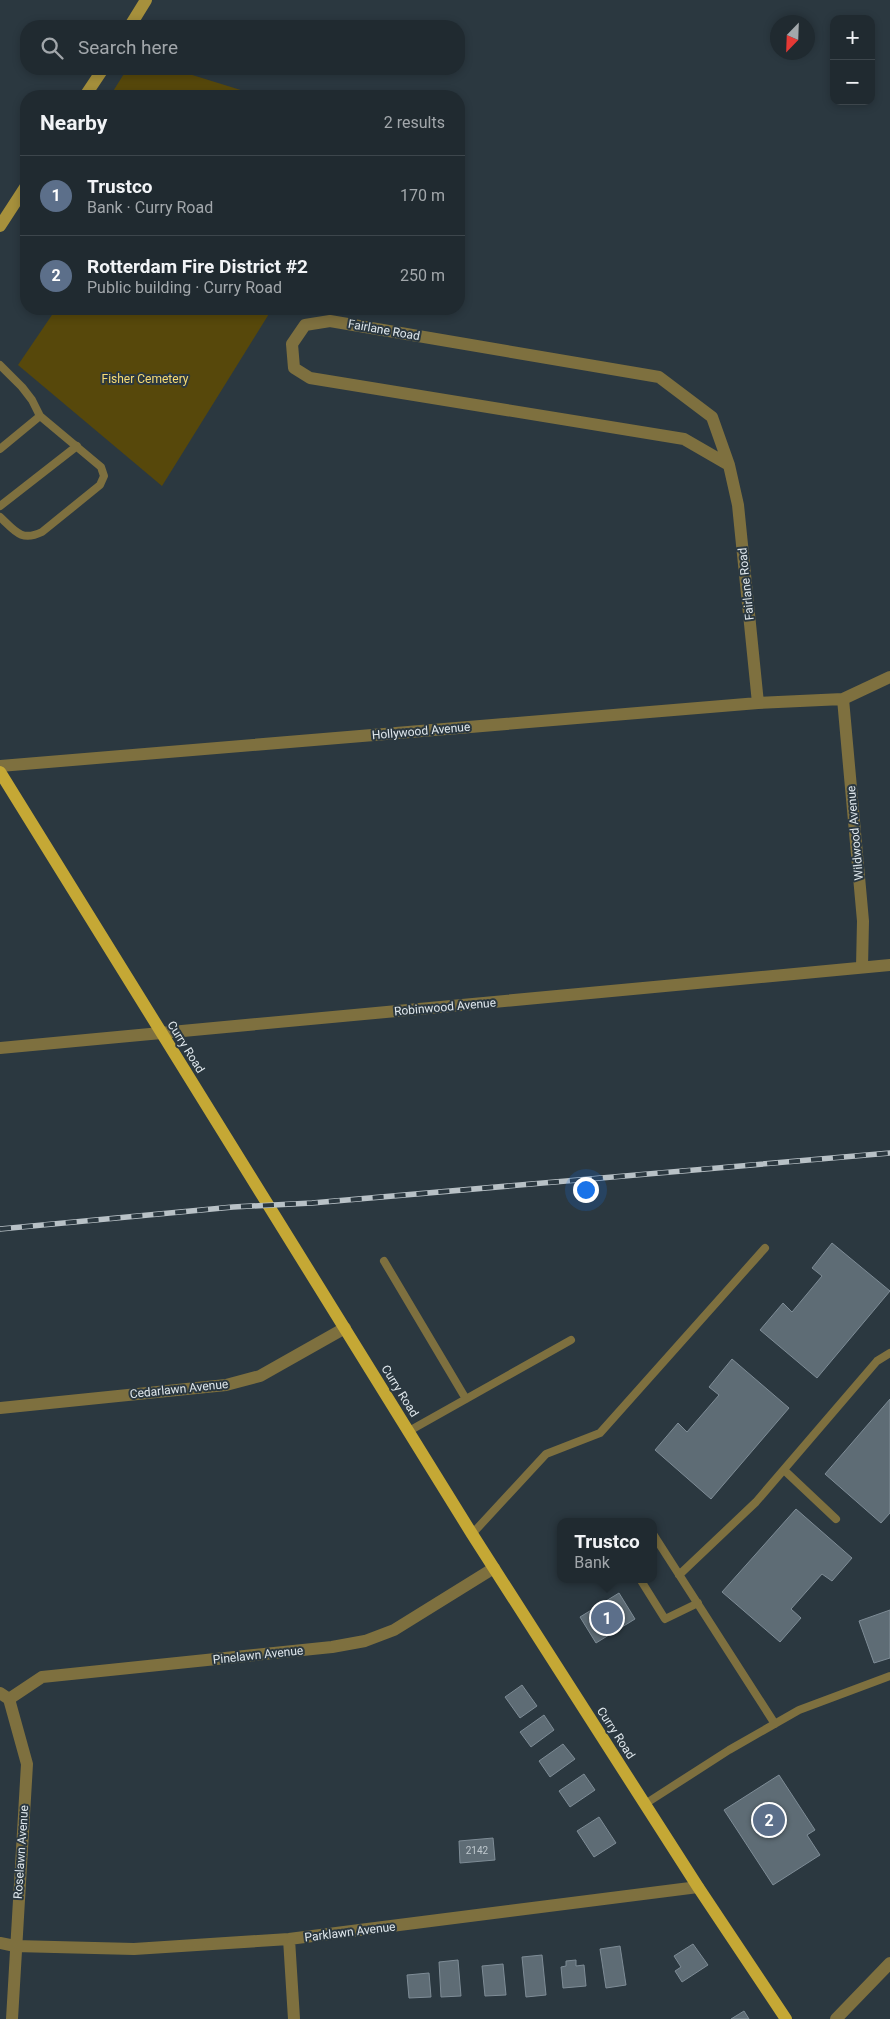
<!DOCTYPE html>
<html lang="en">
<head>
<meta charset="utf-8">
<style>
	:root { --surface:#202a30; --page:#283238; --text:#f1f3f6; --muted:#a2a7ab; --line:#3d464c; --accent:#ea580c }
	body { margin:0; font-family:Roboto,sans-serif; background:var(--page); color:var(--text) }
	.controls { position:absolute; right:15px; top:15px; display:grid; overflow:hidden; border-radius:10px; box-shadow:0 2px 8px #0003 }
	.controls button { width:45px; height:45px; display:grid; place-items:center; padding:0; border:0; border-bottom:1px solid var(--line); background:var(--surface); color:var(--text); font:25px sans-serif }
	.compass { position:absolute; left:770px; top:15px; width:45px; height:45px; border-radius:50%; background:var(--surface); box-shadow:0 2px 8px #0003; rotate:203deg }
	.you { position:absolute; left:585px; top:1189px; width:18px; height:18px; margin:-12px; border:4px solid #fff; border-radius:50%; background:#1a73e8; box-shadow:0 0 0 8px #1a73e833 }
	.badge { display:grid; place-items:center; width:32px; height:32px; border-radius:50%; background:var(--accent); color:#fff; font-size:16px; font-weight:700 }
	.pin { position:absolute; translate:-50% -50%; border:2px solid #fff; box-shadow:0 1px 5px #0006 }
	.popup { position:absolute; left:557px; top:1518px; width:100px; height:65px; box-sizing:border-box; display:grid; place-content:center; border-radius:10px; background:var(--surface); filter:drop-shadow(0 1px 4px #0005); font-size:16px; white-space:nowrap; color:var(--muted) }
	.popup b { font-size:19px; color:var(--text) }
	.popup::after { content:''; position:absolute; left:50%; top:100%; margin-left:-10px; border:10px solid transparent; border-top-color:var(--surface) }
	.list { margin:0; padding:0; list-style:none }
	h2 { display:flex; justify-content:space-between; align-items:center; height:65px; margin:0; padding:0 20px; font-size:21px }
	h2 small { font-size:16px; font-weight:400; color:var(--muted) }
	.list li { display:grid; grid-template-columns:32px 1fr auto; gap:15px; align-items:center; box-sizing:border-box; height:80px; padding:0 20px; border-top:1px solid var(--line) }
	.list b { display:block; font-size:19px; white-space:nowrap }
	.list p { margin:0; font-size:16px; white-space:nowrap; color:var(--muted) }
	.list em { font-size:16px; font-style:normal; color:var(--muted) }
	.icon { flex:none; width:28px; height:28px; fill:none; stroke:currentColor; stroke-width:2; stroke-linecap:round; stroke-linejoin:round }
	.map { position:relative; flex:none; width:890px; height:2019px; overflow:hidden }
	.search { position:absolute; background:var(--surface); box-shadow:0 2px 8px #0003; left:20px; top:20px; width:445px; height:55px; display:flex; align-items:center; gap:12px; box-sizing:border-box; padding:0 18px; border-radius:20px; color:var(--muted); font-size:19px }
	.panel { position:absolute; background:var(--surface); box-shadow:0 2px 8px #0003; left:20px; top:90px; width:445px; height:225px; border-radius:20px }
	.map>svg:first-child { display:block }
</style>
</head>
<body>
<div class="map">
<svg width="890" height="2019" viewBox="0 0 890 2019">
	<rect width="100%" height="100%" fill="#2b3840"/>
	<!-- green -->
	<path fill="#57480b" d="M 127,69 L 173,69 L 260,96 L 110,96 Z
		M 56,309 L 272,309 L 162,486 L 18,365 Z"/>
	<!-- building -->
	<path fill="#5e6c75" stroke="#7e8c96" d="M 832,1243 L 890,1291 L 817,1378 L 760,1330 L 783,1303 L 792,1312 L 822,1276 L 812,1268 Z
		M 732,1359 L 789,1408 L 711,1499 L 655,1450 L 678,1423 L 687,1432 L 719,1395 L 709,1387 Z
		M 890,1399 L 890,1513 L 881,1523 L 825,1474 Z
		M 796,1509 L 852,1558 L 832,1581 L 822,1574 L 791,1609 L 801,1618 L 780,1642 L 722,1592 Z
		M 619,1593 L 635,1619 L 596,1643 L 580,1617 Z
		M 890,1610 L 890,1658 L 874,1663 L 859,1621 Z
		M 522,1685 L 537,1706 L 520,1718 L 505,1697 Z
		M 544,1715 L 554,1730 L 531,1747 L 520,1732 Z
		M 563,1744 L 575,1759 L 550,1777 L 539,1761 Z
		M 584,1774 L 595,1790 L 570,1807 L 559,1791 Z
		M 779,1775 L 815,1830 L 807,1835 L 820,1855 L 773,1885 L 724,1810 Z
		M 599,1817 L 616,1843 L 594,1857 L 577,1831 Z
		M 493,1838 L 495,1860 L 460,1863 L 459,1841 Z
		M 693,1944 L 708,1965 L 682,1982 L 675,1971 L 681,1967 L 674,1956 Z
		M 620,1946 L 626,1985 L 606,1988 L 600,1949 Z
		M 542,1955 L 546,1995 L 526,1997 L 522,1957 Z
		M 458,1960 L 461,1996 L 441,1997 L 439,1962 Z
		M 576,1960 L 576,1966 L 584,1965 L 586,1986 L 563,1988 L 561,1967 L 566,1966 L 566,1961 Z
		M 503,1964 L 506,1995 L 485,1996 L 482,1966 Z
		M 429,1973 L 431,1997 L 409,1998 L 407,1975 Z
		M 744,2011 L 749,2019 L 731,2019 Z"/>
	<g fill="none" stroke-linecap="round" stroke-linejoin="round">
		<!-- lane -->
		<path stroke="#7e703f" stroke-width="8" d="M 0,365 L 22,387 L 32,400 L 40,416 L 101,467 L 104,476 L 100,485 L 42,532 C 21,542 15,531 0,517
			M 0,449 L 40,416
			M 0,506 L 77,446
			M 384,1261 L 466,1399
			M 409,1431 L 571,1340
			M 784,1470 L 836,1519
			M 472,1534 L 546,1454 L 600,1433 L 765,1248
			M 653,1534 L 775,1724
			M 679,1575 L 756,1502 L 877,1361 L 890,1353
			M 640,1579 L 665,1619 L 698,1603
			M 645,1804 L 729,1750 L 799,1710 L 890,1676"/>
		<!-- street -->
		<path stroke="#7e703f" stroke-width="12" d="M 330,321 L 659,377 L 712,417 L 729,465 L 684,439 L 310,378 L 294,368 L 292,344 L 305,325 Z
			M 729,465 L 738,505 L 758,703
			M 843,699 L 863,921 L 862,967
			M 0,766 L 758,703 L 843,699 L 890,677
			M 0,1048 L 890,965
			M 0,1408 L 226,1385 L 260,1376 L 345,1328
			M 0,1693 L 9,1699 L 27,1764 L 12,2019
			M 9,1699 L 42,1677 L 332,1647 L 365,1641 L 394,1630 L 494,1568
			M 289,1939 L 294,2019
			M 0,1943 L 15,1946 L 134,1949 L 289,1939 L 698,1887
			M 836,2019 L 890,1963"/>
		<!-- secondary -->
		<path stroke="#a6903c" stroke-width="12" d="M 130,26 L 146,0
			M 85,96 L 103,69
			M 0,226 L 26,186"/>
		<!-- primary -->
		<path stroke="#c5a835" stroke-width="12" d="M 0,772 L 472,1534 L 698,1887 L 786,2019"/>
		<defs>
			<path id="rail" d="M 0,1229 L 233,1207 L 312,1203 L 890,1153"/>
		</defs>
		<!-- rail casing -->
		<use href="#rail" stroke="#b8c1c6" stroke-width="5.5"/>
		<!-- rail -->
		<use href="#rail" stroke="#2b3840" stroke-width="4" stroke-dasharray="11" stroke-linecap="butt"/>
	</g>
	<g text-anchor="middle" stroke-width="4" stroke-linejoin="round" paint-order="stroke">
		<!-- number labels -->
		<g font-size="10" fill="#bfc8ce">
			<text x="477" y="1854">2142</text>
		</g>
		<!-- street labels -->
		<g font-size="12" fill="#dfe7ec" stroke="#2b3840">
			<text transform="translate(384 330) rotate(10)" y="4">Fairlane Road</text>
			<text transform="translate(746 584) rotate(-96)" y="4">Fairlane Road</text>
			<text transform="translate(421 731) rotate(-5)" y="4">Hollywood Avenue</text>
			<text transform="translate(855 833) rotate(-95)" y="4">Wildwood Avenue</text>
			<text transform="translate(445 1007) rotate(-5)" y="4">Robinwood Avenue</text>
			<text transform="translate(186 1047) rotate(58)" y="4">Curry Road</text>
			<text transform="translate(179 1389) rotate(-6)" y="4">Cedarlawn Avenue</text>
			<text transform="translate(400 1391) rotate(58)" y="4">Curry Road</text>
			<text transform="translate(258 1655) rotate(-6)" y="4">Pinelawn Avenue</text>
			<text transform="translate(616 1733) rotate(57)" y="4">Curry Road</text>
			<text transform="translate(21 1852) rotate(-86)" y="4">Roselawn Avenue</text>
			<text transform="translate(350 1932) rotate(-7)" y="4">Parklawn Avenue</text>
		</g>
		<!-- park labels -->
		<g font-size="12" fill="#f8dc75" stroke="#2b3840">
			<text x="145" y="383">Fisher Cemetery</text>
		</g>
	</g>
</svg>
<div class="controls">
<button>+</button>
<button>−</button>
</div>
<svg class="compass" viewBox="-18 -18 36 36"><path d="M0-13l5 13h-10z" fill="#e53935"/><path d="M0 13l5-13h-10z" fill="#a2a7ab"/></svg>
<div class="you"></div>
<div class="pin badge" style="left:607px;top:1618px;background:#5c6f8a">1</div>
<div class="popup"><b>Trustco</b>Bank</div>
<div class="pin badge" style="left:769px;top:1820px;background:#5c6f8a">2</div>
<div class="search"><svg class="icon" aria-label="search" viewBox="0 0 24 24"><circle cx="10" cy="10" r="6"/><path d="M15 15l6 6"/></svg>Search here</div>
<section class="panel">
<h2>Nearby<small>2 results</small></h2>
<ul class="list">
<li><span class="badge" style="background:#5c6f8a">1</span><div><b>Trustco</b><p>Bank · Curry Road</p></div><em>170 m</em></li>
<li><span class="badge" style="background:#5c6f8a">2</span><div><b>Rotterdam Fire District #2</b><p>Public building · Curry Road</p></div><em>250 m</em></li>
</ul>
</section>
</div>
</body>
</html>
